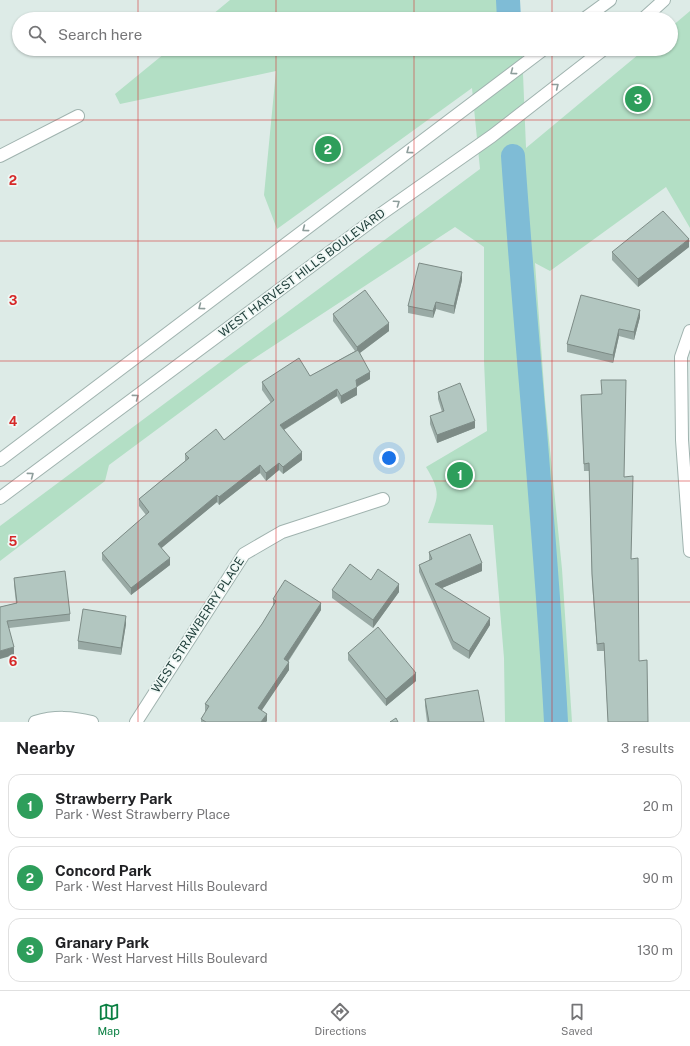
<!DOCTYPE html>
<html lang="en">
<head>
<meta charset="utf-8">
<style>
	:root { --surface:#fff; --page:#f2f2f2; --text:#202124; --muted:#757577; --line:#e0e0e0; --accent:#0b8043 }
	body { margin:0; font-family:"Public Sans",sans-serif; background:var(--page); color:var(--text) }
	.you { position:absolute; left:389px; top:458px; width:14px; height:14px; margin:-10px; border:3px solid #fff; border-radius:50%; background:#1a73e8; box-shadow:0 0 0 6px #1a73e833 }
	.badge { display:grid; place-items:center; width:26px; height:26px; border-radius:50%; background:var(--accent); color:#fff; font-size:13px; font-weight:700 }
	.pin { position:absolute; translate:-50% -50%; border:2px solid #fff; box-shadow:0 1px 4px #0006 }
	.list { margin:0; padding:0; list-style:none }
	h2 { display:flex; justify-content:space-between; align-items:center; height:52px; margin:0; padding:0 16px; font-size:17px }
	h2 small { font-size:13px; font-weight:400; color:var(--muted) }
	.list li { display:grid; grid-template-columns:26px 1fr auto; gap:12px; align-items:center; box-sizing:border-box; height:64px; margin:0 8px 8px; padding:0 8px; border:1px solid var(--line); border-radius:12px }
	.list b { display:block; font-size:15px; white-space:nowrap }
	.list p { margin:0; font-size:13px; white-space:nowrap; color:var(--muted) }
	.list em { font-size:13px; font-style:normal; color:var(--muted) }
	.icon { flex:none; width:22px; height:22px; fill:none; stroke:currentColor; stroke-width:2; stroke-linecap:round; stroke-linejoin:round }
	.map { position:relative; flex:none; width:690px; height:722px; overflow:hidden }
	.search { position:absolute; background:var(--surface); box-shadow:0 1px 3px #0004; left:12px; right:12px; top:12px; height:44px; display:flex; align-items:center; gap:10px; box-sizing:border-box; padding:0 14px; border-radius:22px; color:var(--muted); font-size:15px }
	.sheet { height:268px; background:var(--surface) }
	nav { display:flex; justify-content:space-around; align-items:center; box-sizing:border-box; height:56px; border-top:1px solid var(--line); background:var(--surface); font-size:11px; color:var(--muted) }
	nav a { display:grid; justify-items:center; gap:2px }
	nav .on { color:var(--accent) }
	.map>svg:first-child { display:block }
</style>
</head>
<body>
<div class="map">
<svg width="690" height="722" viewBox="0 0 690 722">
	<rect width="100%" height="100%" fill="#ddebe7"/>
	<!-- green -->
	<path fill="#b3dfc5" d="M 230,0 L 519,0 L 520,19 L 207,19 Z
		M 690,11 L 690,228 L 666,187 L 550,271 L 535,263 L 545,400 L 562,569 L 572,722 L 505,722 L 504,658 L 493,525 L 428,523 C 438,496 442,494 426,467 L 487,431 L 484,361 L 484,247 L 455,227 L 244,365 L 109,465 L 105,481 L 0,561 L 0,526 L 480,169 L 472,88 L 277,229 L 264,195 L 276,71 L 120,104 L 115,94 L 170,49 L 522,49 L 526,148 L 645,49 L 671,49 L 671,27 Z"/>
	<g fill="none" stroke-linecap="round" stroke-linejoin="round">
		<!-- canal -->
		<path stroke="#7fbcd6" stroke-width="24" d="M 508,0 L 509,19
			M 513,156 C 526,345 546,533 556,722"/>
		<defs>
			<path id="minor" d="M 0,156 L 78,116
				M 690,331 L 681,357 L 682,440 L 690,551
				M 35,722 C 55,716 72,717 92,722
				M 136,722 L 244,554 L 282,532 L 383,499"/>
			<path id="tertiary" d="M 584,19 L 610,0
				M 643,19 L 664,0
				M 0,460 L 544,49
				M 0,498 L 381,214 L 492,136 L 604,49"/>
		</defs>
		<!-- minor casing -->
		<use href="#minor" stroke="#a0b3af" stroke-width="14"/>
		<!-- tertiary casing -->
		<use href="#tertiary" stroke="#a0b3af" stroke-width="14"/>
		<!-- minor -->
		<use href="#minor" stroke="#fff" stroke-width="12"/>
		<!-- tertiary -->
		<use href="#tertiary" stroke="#fff" stroke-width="12"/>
	</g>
	<!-- wall -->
	<path fill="#99aaa5" d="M 689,247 L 638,287 L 612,260 L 612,252 Z
		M 462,280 L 454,314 L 436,309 L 433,318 L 408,313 L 408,306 Z
		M 333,314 L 389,331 L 360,353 L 370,379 L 357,387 L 357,395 L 341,404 L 337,396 L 284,430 L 302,460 L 283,474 L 279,470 L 266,481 L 260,473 L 219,505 L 217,502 L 161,548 L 170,565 L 131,595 L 102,560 L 102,553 L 146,515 L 139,506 L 139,499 L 185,461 L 185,454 L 224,440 L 271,403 L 262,390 L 262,382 L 310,376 L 355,351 L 333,321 Z
		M 640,317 L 634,340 L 619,336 L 613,363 L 567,352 L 567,344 Z
		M 438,392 L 475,428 L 437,443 L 430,424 L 430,416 L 442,412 L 438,399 Z
		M 581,395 L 624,476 L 631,559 L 639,661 L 648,722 L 608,722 L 604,651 L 597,651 L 592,582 L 589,471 L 584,471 Z
		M 429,552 L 482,571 L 442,588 L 490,625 L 469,659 L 453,649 L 419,572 L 419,565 L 429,561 Z
		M 14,578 L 70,614 L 70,621 L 9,628 L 14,655 L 0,607 L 16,603 L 14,585 Z
		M 371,580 L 399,592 L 373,628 L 332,598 L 332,590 Z
		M 273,599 L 321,610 L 288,662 L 289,670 L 261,710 L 267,721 L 266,722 L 201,722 L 201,719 L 206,712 L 205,711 L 205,704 L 262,624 L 273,606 Z
		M 126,624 L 121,655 L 78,649 L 78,641 Z
		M 348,653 L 416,681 L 386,706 L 348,660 Z
		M 425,699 L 484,722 L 427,722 L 425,706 Z"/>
	<!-- shaded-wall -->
	<path fill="#7d8b86" d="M 689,239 L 689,247 L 638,287 L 638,279 Z
		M 462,272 L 462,280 L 454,314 L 454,306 Z
		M 436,302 L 436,309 L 433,318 L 433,311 Z
		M 640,310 L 640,317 L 634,340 L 634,332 Z
		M 389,323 L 389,331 L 357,355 L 357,347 Z
		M 619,329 L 619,336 L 613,363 L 613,355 Z
		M 370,372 L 370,379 L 356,387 L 356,380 Z
		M 357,387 L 357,395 L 341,404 L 341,396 Z
		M 337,389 L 337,396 L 280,432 L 280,425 Z
		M 475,421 L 475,428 L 437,443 L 437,435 Z
		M 302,452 L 302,460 L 283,474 L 283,467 Z
		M 279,463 L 279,470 L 266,481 L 266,473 Z
		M 260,465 L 260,473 L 219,505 L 219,497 Z
		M 217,495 L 217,502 L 158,551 L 158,544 Z
		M 170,558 L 170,565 L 131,595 L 131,588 Z
		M 482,563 L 482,571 L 435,591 L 435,584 Z
		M 399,584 L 399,592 L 373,628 L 373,620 Z
		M 321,603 L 321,610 L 284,667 L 284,659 Z
		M 126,616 L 126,624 L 121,655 L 121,648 Z
		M 490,618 L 490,625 L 469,659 L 469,651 Z
		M 14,647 L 14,655 L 0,659 L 0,651 Z
		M 289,662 L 289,670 L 258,716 L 258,708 Z
		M 416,673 L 416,681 L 386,706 L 386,699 Z
		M 267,714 L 267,721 L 266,722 L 261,722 Z"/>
	<!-- building -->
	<path fill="#b2c6c0" stroke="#7d8b86" d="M 663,211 L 689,239 L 638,279 L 612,252 Z
		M 419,263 L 462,272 L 454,306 L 436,302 L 433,311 L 408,306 Z
		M 365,290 L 389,323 L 357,347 L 333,314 Z
		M 581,295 L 640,310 L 634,332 L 619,329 L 613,355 L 567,344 Z
		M 358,350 L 370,372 L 356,380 L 357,387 L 341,396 L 337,389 L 280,425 L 302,452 L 283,467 L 279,463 L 266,473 L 260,465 L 219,497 L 217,495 L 158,544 L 170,558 L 131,588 L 102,553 L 149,512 L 139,499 L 189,458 L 185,454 L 216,429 L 224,440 L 274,400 L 262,382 L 299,358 L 310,376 Z
		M 601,380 L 626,380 L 624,477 L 633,476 L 631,559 L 638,558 L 639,661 L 647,660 L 648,722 L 608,722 L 604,643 L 597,644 L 592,574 L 589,463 L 584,464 L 581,395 L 602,394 Z
		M 460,383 L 475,421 L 437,435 L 430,416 L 444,411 L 438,392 Z
		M 470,534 L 482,563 L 435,584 L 490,618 L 469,651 L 453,641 L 419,565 L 432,559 L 429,552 Z
		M 350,564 L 371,580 L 378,569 L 399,584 L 373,620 L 332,590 Z
		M 65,571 L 70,614 L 7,621 L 14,647 L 0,651 L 0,607 L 17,603 L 14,578 Z
		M 285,580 L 321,603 L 284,659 L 289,662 L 258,708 L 267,714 L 261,722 L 206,722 L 201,719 L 209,706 L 205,704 L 262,624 L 276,601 L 273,599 Z
		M 83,609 L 126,616 L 121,648 L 78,641 Z
		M 378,627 L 416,673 L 386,699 L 348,653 Z
		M 478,690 L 484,722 L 429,722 L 425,699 Z
		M 396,718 L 398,722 L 390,722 Z"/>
	<!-- one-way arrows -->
	<defs><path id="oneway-chevron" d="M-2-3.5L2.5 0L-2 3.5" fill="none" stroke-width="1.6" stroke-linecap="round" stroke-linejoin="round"/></defs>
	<g stroke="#8e9e9c">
		<use href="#oneway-chevron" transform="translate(513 72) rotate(143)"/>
		<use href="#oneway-chevron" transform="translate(556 86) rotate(-38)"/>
		<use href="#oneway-chevron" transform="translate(409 151) rotate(143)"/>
		<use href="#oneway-chevron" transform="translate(397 203) rotate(-35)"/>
		<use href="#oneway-chevron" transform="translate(305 229) rotate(143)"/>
		<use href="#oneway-chevron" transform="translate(201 307) rotate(143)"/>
		<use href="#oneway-chevron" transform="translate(136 397) rotate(-37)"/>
		<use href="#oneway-chevron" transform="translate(31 475) rotate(-37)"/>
	</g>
	<!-- grid -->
	<path fill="none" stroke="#d62828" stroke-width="1" stroke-opacity="0.55" d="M 138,0 L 138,19M 276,0 L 276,19M 414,0 L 414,19M 552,0 L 552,19M 138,49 L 138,722M 276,49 L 276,722M 414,49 L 414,722M 552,49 L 552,722M 0,120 L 690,120M 0,241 L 690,241M 0,361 L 690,361M 0,481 L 690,481M 0,602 L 690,602"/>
	<g text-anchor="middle" stroke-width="3.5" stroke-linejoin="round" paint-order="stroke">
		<!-- street labels -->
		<g font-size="12" fill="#1d3c38" stroke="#eef7f4">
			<text transform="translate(302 273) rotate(-37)" y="4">WEST HARVEST HILLS BOULEVARD</text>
			<text transform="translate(198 625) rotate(-57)" y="4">WEST STRAWBERRY PLACE</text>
		</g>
	</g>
	<g font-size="13" text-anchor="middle" font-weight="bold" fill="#d62828" stroke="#eef7f4" stroke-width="3.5" stroke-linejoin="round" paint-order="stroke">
		<text x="13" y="185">2</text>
		<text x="13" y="305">3</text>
		<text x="13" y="426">4</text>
		<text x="13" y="546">5</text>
		<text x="13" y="666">6</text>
	</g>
</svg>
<div class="you"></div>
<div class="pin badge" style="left:460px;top:475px;background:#2e9e5b">1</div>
<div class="pin badge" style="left:328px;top:149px;background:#2e9e5b">2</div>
<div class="pin badge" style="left:638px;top:99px;background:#2e9e5b">3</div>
<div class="search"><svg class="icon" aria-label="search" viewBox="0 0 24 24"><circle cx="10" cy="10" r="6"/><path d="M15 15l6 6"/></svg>Search here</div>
</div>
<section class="sheet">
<h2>Nearby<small>3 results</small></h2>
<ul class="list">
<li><span class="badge" style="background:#2e9e5b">1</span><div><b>Strawberry Park</b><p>Park · West Strawberry Place</p></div><em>20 m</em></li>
<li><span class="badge" style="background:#2e9e5b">2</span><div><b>Concord Park</b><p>Park · West Harvest Hills Boulevard</p></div><em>90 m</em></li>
<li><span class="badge" style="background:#2e9e5b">3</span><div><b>Granary Park</b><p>Park · West Harvest Hills Boulevard</p></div><em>130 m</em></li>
</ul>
</section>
<nav>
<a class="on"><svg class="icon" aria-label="map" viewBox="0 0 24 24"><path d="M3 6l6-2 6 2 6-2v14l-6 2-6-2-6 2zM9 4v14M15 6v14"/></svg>Map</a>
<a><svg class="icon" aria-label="directions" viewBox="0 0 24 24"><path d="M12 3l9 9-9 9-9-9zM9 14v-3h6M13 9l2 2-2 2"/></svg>Directions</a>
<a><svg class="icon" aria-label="saved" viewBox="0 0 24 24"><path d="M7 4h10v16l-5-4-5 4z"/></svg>Saved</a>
</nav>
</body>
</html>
